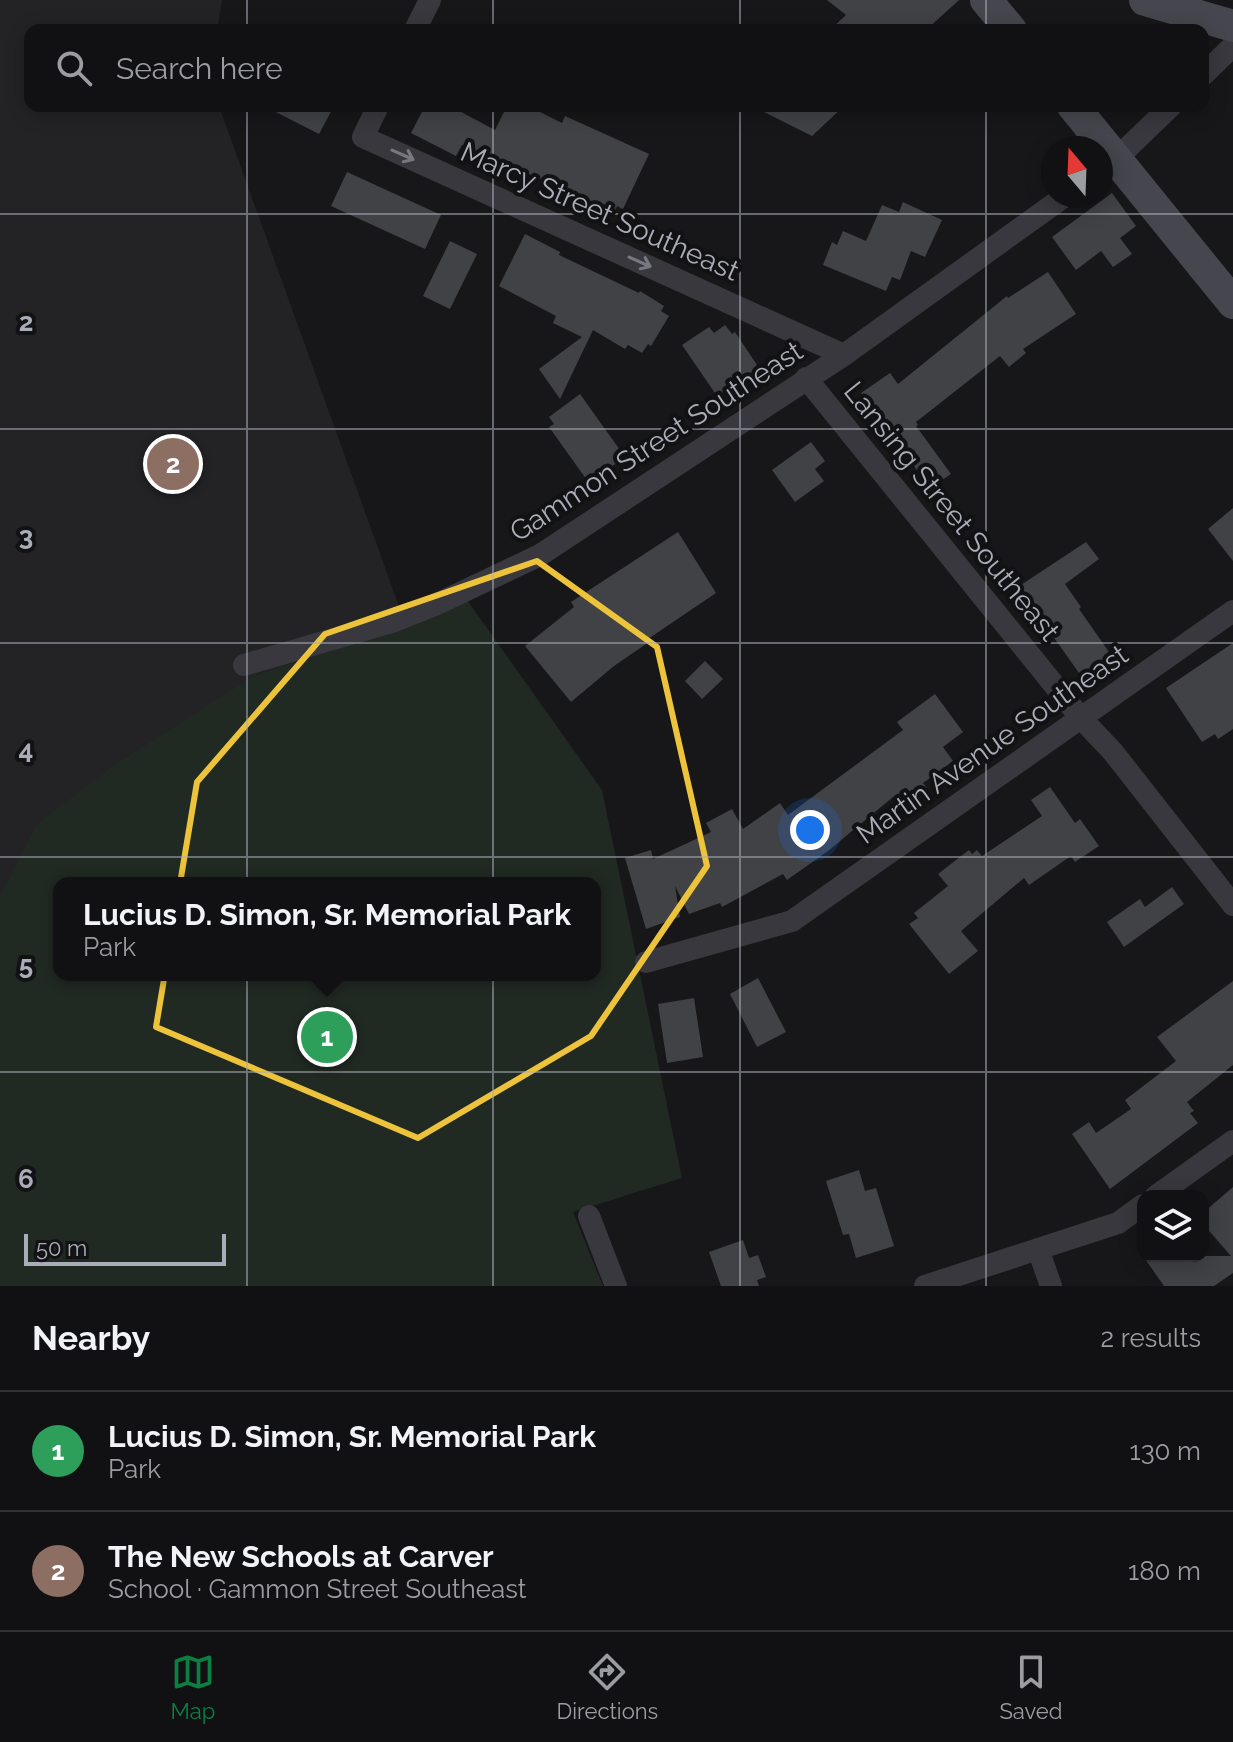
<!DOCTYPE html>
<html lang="en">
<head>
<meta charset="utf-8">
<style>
	:root { --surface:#111113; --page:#1e1f21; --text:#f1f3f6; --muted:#9c9da0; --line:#303133; --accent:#0b8043 }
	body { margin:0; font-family:Raleway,sans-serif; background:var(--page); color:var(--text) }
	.controls { position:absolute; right:24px; bottom:24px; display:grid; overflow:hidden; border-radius:16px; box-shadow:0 4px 20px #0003 }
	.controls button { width:72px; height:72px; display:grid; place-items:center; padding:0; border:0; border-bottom:2px solid var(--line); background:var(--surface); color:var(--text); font:40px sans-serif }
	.compass { position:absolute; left:1041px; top:136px; width:72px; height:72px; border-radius:50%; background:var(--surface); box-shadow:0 4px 20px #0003; rotate:341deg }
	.scale { position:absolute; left:24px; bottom:20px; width:202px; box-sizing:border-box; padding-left:8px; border:4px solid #aaadb8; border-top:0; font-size:22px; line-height:28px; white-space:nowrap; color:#aaadb8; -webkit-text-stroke:6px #121214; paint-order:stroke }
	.you { position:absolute; left:810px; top:830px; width:28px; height:28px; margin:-20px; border:6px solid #fff; border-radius:50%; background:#1a73e8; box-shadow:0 0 0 12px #1a73e833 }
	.badge { display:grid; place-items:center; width:52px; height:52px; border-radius:50%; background:var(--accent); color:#fff; font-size:26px; font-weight:700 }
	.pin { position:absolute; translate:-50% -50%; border:4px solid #fff; box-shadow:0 2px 8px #0006 }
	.popup { position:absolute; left:53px; top:877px; width:548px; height:104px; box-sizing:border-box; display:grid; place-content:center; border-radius:16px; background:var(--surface); filter:drop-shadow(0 2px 6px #0005); font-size:26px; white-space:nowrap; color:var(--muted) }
	.popup b { font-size:30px; color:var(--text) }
	.popup::after { content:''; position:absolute; left:50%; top:100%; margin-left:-16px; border:16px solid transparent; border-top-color:var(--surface) }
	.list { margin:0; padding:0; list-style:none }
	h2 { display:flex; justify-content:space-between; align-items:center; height:104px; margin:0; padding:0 32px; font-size:34px }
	h2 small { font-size:26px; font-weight:400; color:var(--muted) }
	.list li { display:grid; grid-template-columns:52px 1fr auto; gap:24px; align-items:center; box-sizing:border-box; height:120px; padding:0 32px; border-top:2px solid var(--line) }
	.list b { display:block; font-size:30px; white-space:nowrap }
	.list p { margin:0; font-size:26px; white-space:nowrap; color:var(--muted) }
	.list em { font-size:26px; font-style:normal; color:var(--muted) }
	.icon { flex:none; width:44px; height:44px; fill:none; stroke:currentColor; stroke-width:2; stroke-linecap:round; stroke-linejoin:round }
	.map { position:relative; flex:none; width:1233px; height:1286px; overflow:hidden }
	.search { position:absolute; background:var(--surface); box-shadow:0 4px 20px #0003; left:24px; right:24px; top:24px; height:88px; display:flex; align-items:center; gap:20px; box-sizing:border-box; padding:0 28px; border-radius:16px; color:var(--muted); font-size:30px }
	.sheet { height:344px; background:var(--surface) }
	nav { display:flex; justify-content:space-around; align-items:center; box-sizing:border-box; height:112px; border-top:2px solid var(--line); background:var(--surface); font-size:22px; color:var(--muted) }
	nav a { display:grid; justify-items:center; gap:4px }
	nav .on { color:var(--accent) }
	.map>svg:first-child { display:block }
</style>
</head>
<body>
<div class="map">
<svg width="1233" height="1286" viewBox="0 0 1233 1286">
	<rect width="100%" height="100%" fill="#171719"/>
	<!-- built -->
	<path fill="#232326" d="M 0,0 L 222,0 L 217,30 L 30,30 L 30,106 L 219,106 L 406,626 L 0,897 Z"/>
	<!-- green -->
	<path fill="#212923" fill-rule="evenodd" d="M 467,600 L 602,790 L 682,1178 L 573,1212 L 603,1286 L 0,1286 L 0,897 L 37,824 L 116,764 L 252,677 L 406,626 ZM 59,883 L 595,883 L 595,975 L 59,975 Z"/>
	<!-- building -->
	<path fill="#414246" d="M 827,0 L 959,0 L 926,30 L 830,30 L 846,15 Z
		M 264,106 L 334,106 L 319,134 Z
		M 425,106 L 450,106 L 495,130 L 507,106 L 528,106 L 562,123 L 565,116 L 649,154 L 623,209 L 617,206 L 615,212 L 522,171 L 521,174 L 462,145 L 456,156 L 411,133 Z
		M 752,106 L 844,106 L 812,136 Z
		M 347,172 L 441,215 L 425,249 L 331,206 Z
		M 1112,193 L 1136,226 L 1120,238 L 1132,254 L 1113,267 L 1101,251 L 1076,270 L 1052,237 Z
		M 903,202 L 942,220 L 925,257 L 911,251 L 900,280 L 892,277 L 886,291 L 823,265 L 832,242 L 837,245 L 843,231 L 866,241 L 882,205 L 899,212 Z
		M 525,234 L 560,252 L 559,255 L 639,293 L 640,291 L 664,306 L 661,311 L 669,316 L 651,346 L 648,344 L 642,353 L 628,345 L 625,349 L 593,330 L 560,399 L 539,369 L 582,337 L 553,323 L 556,316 L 499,286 Z
		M 450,241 L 477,254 L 450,309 L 423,296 Z
		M 1048,272 L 1076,314 L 1023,349 L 1026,353 L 1009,367 L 1000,356 L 916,422 L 918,425 L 916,426 L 951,474 L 930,488 L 861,393 L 890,373 L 898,384 L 1007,296 L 1008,298 Z
		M 725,325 L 732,334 L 735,332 L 759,368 L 717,396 L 682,345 L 709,327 L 714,333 Z
		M 580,394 L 625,457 L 589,483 L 549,427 L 554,424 L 549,417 Z
		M 811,442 L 825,461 L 815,469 L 824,481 L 795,502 L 772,470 Z
		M 1233,508 L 1233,561 L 1208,529 Z
		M 678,532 L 716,593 L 645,641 L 646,644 L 614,666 L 571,702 L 525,646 L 574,607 L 571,602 Z
		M 1086,542 L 1099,559 L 1065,584 L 1081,607 L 1079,609 L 1116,662 L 1086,683 L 1031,605 L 1029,607 L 1015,589 Z
		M 1233,643 L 1233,729 L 1218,739 L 1215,734 L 1202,742 L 1166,688 Z
		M 705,661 L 723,679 L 702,699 L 685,681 Z
		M 935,694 L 963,732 L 943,747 L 953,761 L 923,783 L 927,788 L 901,808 L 893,797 L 828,851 L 787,880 L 783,874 L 722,907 L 720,903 L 689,914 L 675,886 L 680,917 L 646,929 L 625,858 L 651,850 L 653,859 L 711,832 L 706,823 L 732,809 L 743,829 L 780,803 L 788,815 L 903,730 L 897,722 Z
		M 1050,787 L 1075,823 L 1080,819 L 1099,846 L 1075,862 L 1071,856 L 1029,885 L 1024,878 L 961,931 L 978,951 L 949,974 L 909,924 L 918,918 L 914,913 L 948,886 L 938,874 L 969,850 L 972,854 L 977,850 L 982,856 L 1042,816 L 1031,800 Z
		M 1172,887 L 1184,904 L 1124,947 L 1107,922 L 1140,899 L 1145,907 Z
		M 758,978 L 786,1032 L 757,1047 L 730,994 Z
		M 1233,981 L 1233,1065 L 1187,1102 L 1194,1111 L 1190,1113 L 1198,1123 L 1110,1189 L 1072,1134 L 1089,1122 L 1096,1133 L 1131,1109 L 1125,1100 L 1176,1061 L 1157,1037 Z
		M 694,998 L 703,1057 L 667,1063 L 658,1004 Z
		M 859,1170 L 865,1191 L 876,1188 L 894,1246 L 856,1258 L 849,1234 L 843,1235 L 826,1181 Z
		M 1233,1187 L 1233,1273 L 1214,1286 L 1164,1286 L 1143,1256 L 1231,1256 L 1203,1224 L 1203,1213 Z
		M 743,1240 L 749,1258 L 758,1255 L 766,1277 L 757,1280 L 759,1286 L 721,1286 L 709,1252 Z"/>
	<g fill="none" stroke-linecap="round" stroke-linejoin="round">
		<!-- minor -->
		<path stroke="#38383e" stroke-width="22" d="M 415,30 L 430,0
			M 1203,75 L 1233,46
			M 378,106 L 363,137 L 844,355
			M 1101,170 L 1116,159 L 1171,106
			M 806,378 L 1080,717 L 1113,752 L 1233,905
			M 244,665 L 392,622 L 437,604 L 540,555 L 844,355 L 1065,196
			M 646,962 L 792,921 L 1233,611
			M 1156,1196 L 1233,1141
			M 589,1216 L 616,1286
			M 1038,1249 L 1051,1286
			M 925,1286 L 1118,1223 L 1143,1205"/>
		<!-- secondary -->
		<path stroke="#46474e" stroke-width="32" d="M 986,0 L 1011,30
			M 1145,0 L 1233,26
			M 1073,106 L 1233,303"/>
	</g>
	<!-- one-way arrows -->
	<defs><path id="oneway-shaft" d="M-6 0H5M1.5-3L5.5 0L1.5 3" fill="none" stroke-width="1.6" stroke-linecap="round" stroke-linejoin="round" transform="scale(2)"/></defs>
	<g stroke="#777881">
		<use href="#oneway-shaft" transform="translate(403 155) rotate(24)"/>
		<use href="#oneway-shaft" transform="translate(640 262) rotate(24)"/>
	</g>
	<!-- marked area -->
	<path fill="none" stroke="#edc33b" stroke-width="6" stroke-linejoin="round" d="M 537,561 L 657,647 L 707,866 L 591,1036 L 418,1138 L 156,1027 L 197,782 L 325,634 Z"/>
	<!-- grid -->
	<path fill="none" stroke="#aaadb8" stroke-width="2" stroke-opacity="0.55" d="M 247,0 L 247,30M 493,0 L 493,30M 740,0 L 740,30M 986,0 L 986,30M 247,106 L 247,1286M 493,106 L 493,1286M 740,106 L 740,1286M 986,106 L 986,1286M 0,214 L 1233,214M 0,429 L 1233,429M 0,643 L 1233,643M 0,857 L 1233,857M 0,1072 L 1233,1072"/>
	<g text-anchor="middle" stroke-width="8" stroke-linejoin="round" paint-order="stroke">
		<!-- street labels -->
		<g font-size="28" fill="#aaadb8" stroke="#121214">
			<text transform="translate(600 211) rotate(24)" y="10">Marcy Street Southeast</text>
			<text transform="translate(656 441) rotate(-33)" y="10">Gammon Street Southeast</text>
			<text transform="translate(952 511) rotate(51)" y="10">Lansing Street Southeast</text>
			<text transform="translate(992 744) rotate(-35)" y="10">Martin Avenue Southeast</text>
		</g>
	</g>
	<g font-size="26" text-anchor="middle" font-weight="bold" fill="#aaadb8" stroke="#121214" stroke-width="8" stroke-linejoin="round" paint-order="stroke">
		<text x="26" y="331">2</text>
		<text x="26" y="545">3</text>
		<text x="26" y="759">4</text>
		<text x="26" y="974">5</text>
		<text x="26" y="1188">6</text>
	</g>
</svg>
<div class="controls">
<button><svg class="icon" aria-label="layers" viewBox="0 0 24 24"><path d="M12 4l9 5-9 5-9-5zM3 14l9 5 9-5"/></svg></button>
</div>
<svg class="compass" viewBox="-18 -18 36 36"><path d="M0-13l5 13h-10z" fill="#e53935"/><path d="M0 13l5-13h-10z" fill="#9c9da0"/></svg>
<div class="scale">50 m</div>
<div class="you"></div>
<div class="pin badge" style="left:327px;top:1037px;background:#2e9e5b">1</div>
<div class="popup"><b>Lucius D. Simon, Sr. Memorial Park</b>Park</div>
<div class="pin badge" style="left:173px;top:464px;background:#8d6e63">2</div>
<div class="search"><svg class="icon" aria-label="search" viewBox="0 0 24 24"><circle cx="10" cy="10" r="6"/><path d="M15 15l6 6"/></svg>Search here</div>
</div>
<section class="sheet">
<h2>Nearby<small>2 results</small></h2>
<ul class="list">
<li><span class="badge" style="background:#2e9e5b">1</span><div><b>Lucius D. Simon, Sr. Memorial Park</b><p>Park</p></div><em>130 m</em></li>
<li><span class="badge" style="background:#8d6e63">2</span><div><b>The New Schools at Carver</b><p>School · Gammon Street Southeast</p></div><em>180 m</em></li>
</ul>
</section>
<nav>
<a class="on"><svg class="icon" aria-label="map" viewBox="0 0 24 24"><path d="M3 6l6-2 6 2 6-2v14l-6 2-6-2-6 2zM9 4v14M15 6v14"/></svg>Map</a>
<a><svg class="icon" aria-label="directions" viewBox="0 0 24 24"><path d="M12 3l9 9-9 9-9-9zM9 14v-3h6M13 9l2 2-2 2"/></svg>Directions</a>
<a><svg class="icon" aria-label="saved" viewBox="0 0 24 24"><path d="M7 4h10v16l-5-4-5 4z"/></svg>Saved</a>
</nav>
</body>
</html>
